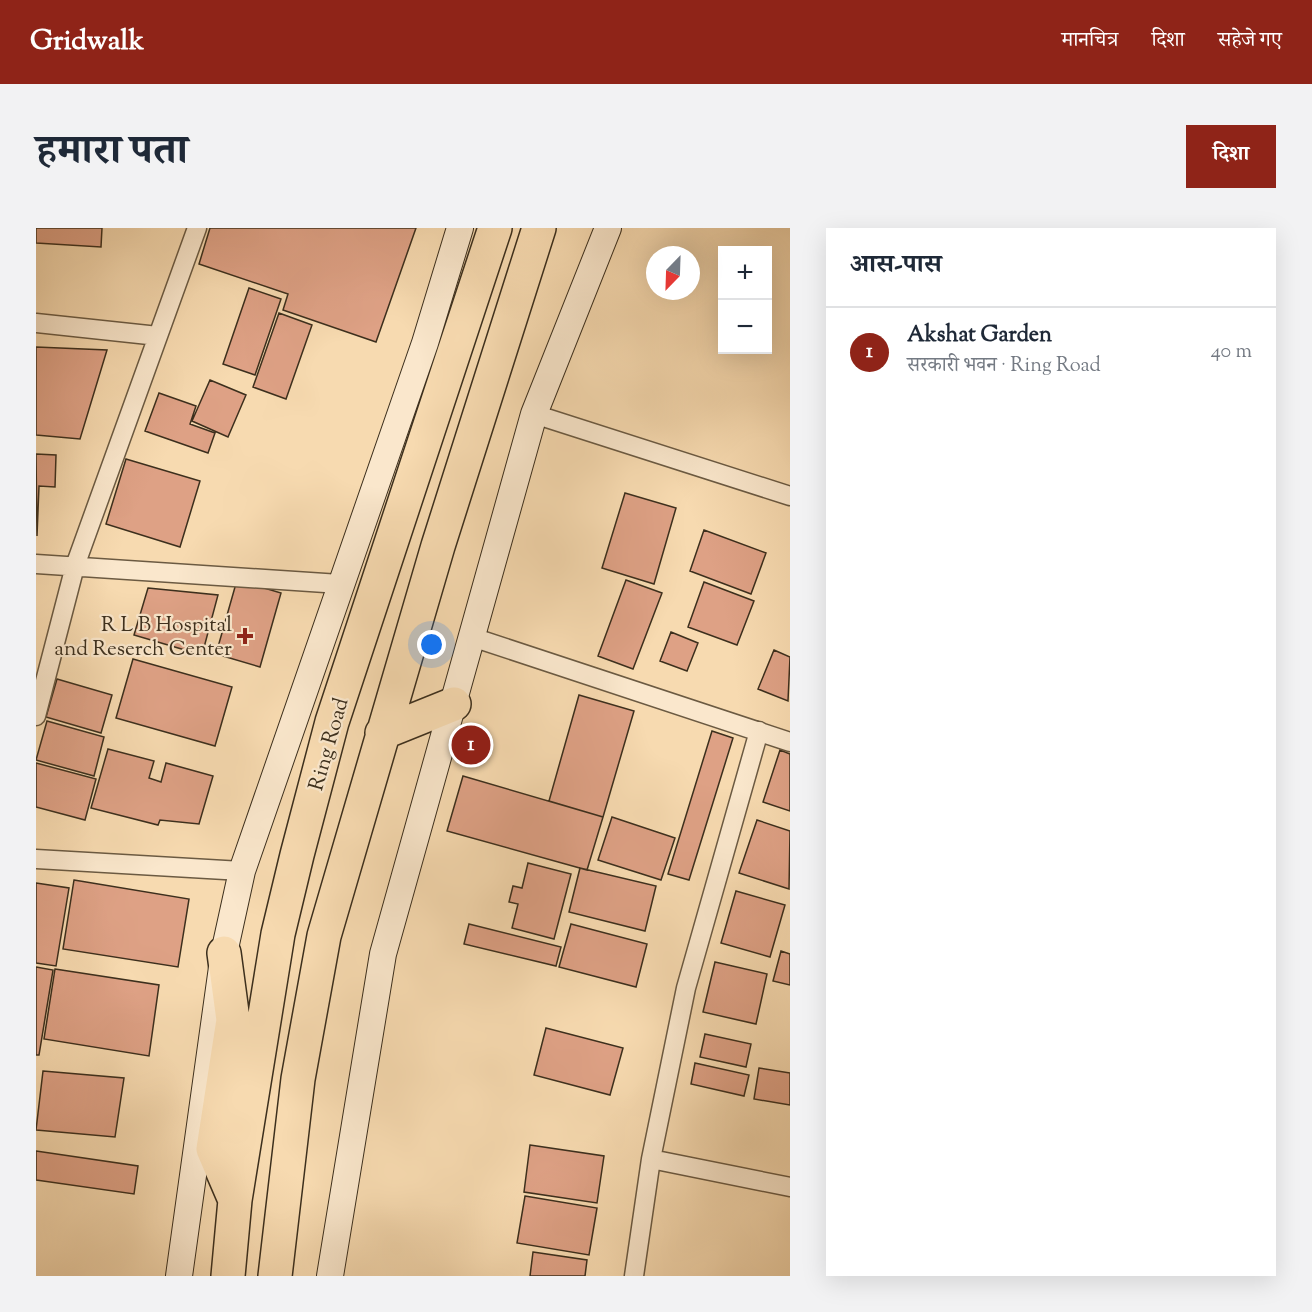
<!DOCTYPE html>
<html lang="hi">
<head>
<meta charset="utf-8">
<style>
	:root { --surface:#fff; --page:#f2f2f3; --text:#1f2937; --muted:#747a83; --line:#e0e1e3; --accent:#8f2418 }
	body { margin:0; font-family:"Sorts Mill Goudy","Noto Serif Devanagari",serif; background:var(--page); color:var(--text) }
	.controls { position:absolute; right:18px; top:18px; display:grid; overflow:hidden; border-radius:0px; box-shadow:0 6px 24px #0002 }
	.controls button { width:54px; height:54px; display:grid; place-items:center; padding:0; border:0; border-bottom:2px solid var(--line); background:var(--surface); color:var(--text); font:30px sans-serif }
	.compass { position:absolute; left:610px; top:18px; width:54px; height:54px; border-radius:50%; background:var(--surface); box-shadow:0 6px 24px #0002; rotate:203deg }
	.you { position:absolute; left:396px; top:417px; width:21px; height:21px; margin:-15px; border:4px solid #fff; border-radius:50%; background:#1a73e8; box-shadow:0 0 0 9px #1a73e833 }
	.badge { display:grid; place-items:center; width:39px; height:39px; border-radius:50%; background:var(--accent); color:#fff; font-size:20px; font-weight:700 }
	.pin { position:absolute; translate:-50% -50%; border:3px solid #fff; box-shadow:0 2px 6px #0006 }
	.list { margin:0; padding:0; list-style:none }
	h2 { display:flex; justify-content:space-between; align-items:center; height:78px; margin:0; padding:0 24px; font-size:26px }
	h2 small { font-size:20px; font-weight:400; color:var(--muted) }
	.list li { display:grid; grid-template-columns:39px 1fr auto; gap:18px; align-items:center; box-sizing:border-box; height:90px; padding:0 24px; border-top:2px solid var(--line) }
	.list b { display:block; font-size:22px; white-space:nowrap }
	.list p { margin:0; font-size:20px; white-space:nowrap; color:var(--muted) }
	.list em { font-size:20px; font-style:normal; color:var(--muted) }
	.map { position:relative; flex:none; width:754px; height:1048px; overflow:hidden; border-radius:0px }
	header { display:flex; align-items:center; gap:36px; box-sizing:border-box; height:84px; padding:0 30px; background:var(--accent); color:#fff }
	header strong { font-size:28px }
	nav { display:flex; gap:33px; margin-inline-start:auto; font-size:21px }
	.intro { display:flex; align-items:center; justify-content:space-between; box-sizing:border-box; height:144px; padding:0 36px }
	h1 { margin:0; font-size:42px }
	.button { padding:15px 27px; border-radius:0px; background:var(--accent); color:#fff; font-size:21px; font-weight:700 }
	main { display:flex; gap:36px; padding:0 36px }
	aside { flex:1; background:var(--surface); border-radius:0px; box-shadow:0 6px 24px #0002 }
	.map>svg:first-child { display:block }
</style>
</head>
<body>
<header>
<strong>Gridwalk</strong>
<nav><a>मानचित्र</a><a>दिशा</a><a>सहेजे गए</a></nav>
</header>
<div class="intro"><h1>हमारा पता</h1><a class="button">दिशा</a></div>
<main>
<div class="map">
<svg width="754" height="1048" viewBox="0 0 754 1048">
	<rect width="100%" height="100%" fill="#f7dab0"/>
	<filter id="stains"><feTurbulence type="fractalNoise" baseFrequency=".00333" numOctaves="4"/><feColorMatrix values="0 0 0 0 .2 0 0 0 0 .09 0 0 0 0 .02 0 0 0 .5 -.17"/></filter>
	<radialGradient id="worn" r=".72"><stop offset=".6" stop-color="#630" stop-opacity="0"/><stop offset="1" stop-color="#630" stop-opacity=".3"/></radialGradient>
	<!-- building -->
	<path fill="#dea185" stroke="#3c2f1d" stroke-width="1.5" d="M 0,0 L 66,0 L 65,19 L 0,15 Z
		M 174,0 L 380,0 L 340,114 L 247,82 L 252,66 L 163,36 Z
		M 213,60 L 245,71 L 219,147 L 187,136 Z
		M 243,85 L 276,97 L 250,171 L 217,159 Z
		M 0,119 L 71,122 L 44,211 L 0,207 Z
		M 174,152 L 210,167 L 192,209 L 156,193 Z
		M 123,165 L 160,178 L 154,196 L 179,205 L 172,225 L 109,203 Z
		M 0,226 L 20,227 L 19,259 L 3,258 L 1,308 Z
		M 90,231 L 164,253 L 144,319 L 70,296 Z
		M 589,265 L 640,280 L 618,356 L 566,340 Z
		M 668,302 L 730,325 L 715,366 L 654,343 Z
		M 201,352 L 245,365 L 224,439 L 180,426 Z
		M 590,352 L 626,365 L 597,441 L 562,428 Z
		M 668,354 L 718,373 L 701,417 L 652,399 Z
		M 112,360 L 182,367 L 166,427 L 98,407 Z
		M 635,404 L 662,415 L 651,443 L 624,433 Z
		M 738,422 L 754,429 L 752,473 L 722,461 Z
		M 97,431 L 196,459 L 179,518 L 80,490 Z
		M 21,451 L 76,467 L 65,505 L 10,489 Z
		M 543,467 L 598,483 L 567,589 L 513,573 Z
		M 11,493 L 68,509 L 58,548 L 0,532 Z
		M 676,503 L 697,510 L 653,652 L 632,646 Z
		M 72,521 L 118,533 L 113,550 L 125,554 L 130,535 L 177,548 L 163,596 L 124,592 L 122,597 L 55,580 Z
		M 744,522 L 754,526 L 754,583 L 727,574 Z
		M 0,535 L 60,551 L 49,592 L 0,579 Z
		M 427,548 L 567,589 L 551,642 L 411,603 Z
		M 576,589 L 639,610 L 625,652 L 562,632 Z
		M 721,592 L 754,603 L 753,661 L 703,645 Z
		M 492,635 L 535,646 L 518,711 L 476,700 L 482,676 L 473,674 L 477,658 L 486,660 Z
		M 544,640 L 620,658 L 609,703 L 533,684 Z
		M 38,652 L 153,671 L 142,739 L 27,721 Z
		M 0,655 L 33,660 L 20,738 L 0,735 Z
		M 700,663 L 749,677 L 734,729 L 685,715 Z
		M 433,696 L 525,719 L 520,738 L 428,716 Z
		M 535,696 L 611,716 L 600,759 L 523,739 Z
		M 745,723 L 754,726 L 754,757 L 737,753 Z
		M 679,734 L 731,746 L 720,796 L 667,784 Z
		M 0,739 L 17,742 L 3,827 L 0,827 Z
		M 19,741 L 123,757 L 113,828 L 8,811 Z
		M 510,800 L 587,820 L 574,867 L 498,847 Z
		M 669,806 L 715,816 L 710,839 L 664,829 Z
		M 659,835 L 713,847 L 708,868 L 655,856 Z
		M 723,840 L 754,845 L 754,877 L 718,871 Z
		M 7,843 L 88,850 L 79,909 L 0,902 Z
		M 494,917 L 568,928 L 561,975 L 488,964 Z
		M 0,923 L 102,938 L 98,966 L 0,952 Z
		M 489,968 L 561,980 L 553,1027 L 481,1015 Z
		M 497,1024 L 551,1032 L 549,1048 L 494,1048 Z"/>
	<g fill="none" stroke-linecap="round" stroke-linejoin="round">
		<defs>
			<path id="street" d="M 0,95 L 122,108
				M 498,186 L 754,268
				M 0,336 L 304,356
				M 436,409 L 754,514
				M 0,488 L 39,338 L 161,0
				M 0,631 L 206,643
				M 615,931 L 754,959
				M 598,1048 L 615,931 L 650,760 L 723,503"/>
			<path id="secondary" d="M 143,1048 L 188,725 L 206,643 L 389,115 L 424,0
				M 294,1048 L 347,726 L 498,186 L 572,0"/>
			<path id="highway" d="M 346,505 L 418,476
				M 188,725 L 197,792 L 177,921 L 199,972
				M 192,1048 L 199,972 L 242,706 L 261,627 L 296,494 L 459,0
				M 239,1048 L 262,851 L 288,708 L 402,318 L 503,0"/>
		</defs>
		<!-- street casing -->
		<use href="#street" stroke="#6b5a42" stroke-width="21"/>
		<!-- secondary casing -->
		<use href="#secondary" stroke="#3c2f1d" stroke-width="28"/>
		<!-- highway casing -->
		<use href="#highway" stroke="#3c2f1d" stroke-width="36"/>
		<!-- street -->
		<use href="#street" stroke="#fae7cc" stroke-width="18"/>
		<!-- secondary -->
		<use href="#secondary" stroke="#fae7cc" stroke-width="26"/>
		<!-- highway -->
		<use href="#highway" stroke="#f7dab0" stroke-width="33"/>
	</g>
	<!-- markers -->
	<path fill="#8f2418" stroke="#fae7cc" stroke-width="2" d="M206 399h6v6h6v6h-6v6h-6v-6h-6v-6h6z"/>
	<g text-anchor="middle" stroke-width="4.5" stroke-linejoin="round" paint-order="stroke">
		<!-- poi labels -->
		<g font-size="21" fill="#3c2f1d" stroke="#fae7cc" text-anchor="end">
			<text x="196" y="403">R L B Hospital<tspan x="196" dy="24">and Reserch Center</tspan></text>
		</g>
		<!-- street labels -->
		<g font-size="21" fill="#3c2f1d" stroke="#fae7cc">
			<text transform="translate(292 516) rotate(-74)" y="7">Ring Road</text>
		</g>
	</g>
	<rect width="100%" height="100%" filter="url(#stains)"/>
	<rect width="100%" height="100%" fill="url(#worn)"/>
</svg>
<div class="controls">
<button>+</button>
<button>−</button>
</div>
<svg class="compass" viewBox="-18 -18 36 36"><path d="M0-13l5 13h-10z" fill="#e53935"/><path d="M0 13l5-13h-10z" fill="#747a83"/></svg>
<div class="you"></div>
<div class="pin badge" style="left:435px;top:517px">1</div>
</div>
<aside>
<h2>आस-पास<small></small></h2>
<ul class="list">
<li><span class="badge">1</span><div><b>Akshat Garden</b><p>सरकारी भवन · Ring Road</p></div><em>40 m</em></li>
</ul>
</aside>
</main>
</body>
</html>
